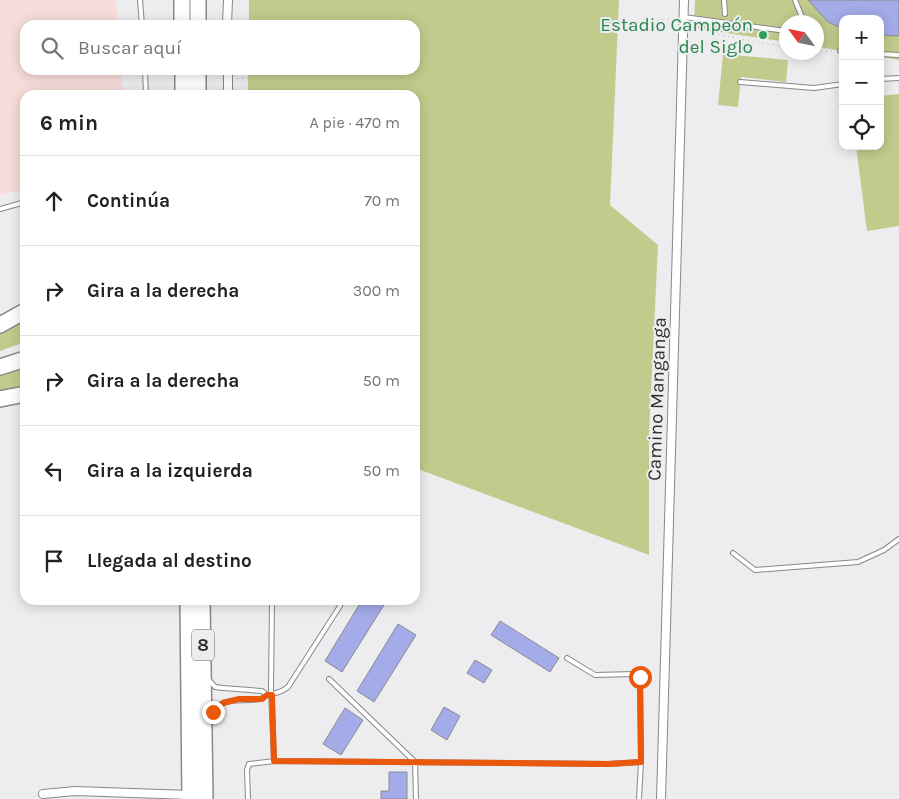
<!DOCTYPE html>
<html lang="es">
<head>
<meta charset="utf-8">
<style>
	:root { --surface:#fff; --page:#f6f6f6; --text:#222; --muted:#767676; --line:#e0e0e0 }
	body { margin:0; font-family:Karla,sans-serif; background:var(--page); color:var(--text) }
	.controls { position:absolute; right:15px; top:15px; display:grid; overflow:hidden; border-radius:10px; box-shadow:0 2px 12px #0003 }
	.controls button { width:45px; height:45px; display:grid; place-items:center; padding:0; border:0; border-bottom:1px solid var(--line); background:var(--surface); color:var(--text); font:25px sans-serif }
	.compass { position:absolute; left:779px; top:15px; width:45px; height:45px; border-radius:50%; background:var(--surface); box-shadow:0 2px 12px #0003; rotate:303deg }
	.stop { position:absolute; width:15px; height:15px; margin:-11px; border:4px solid #ea580c; border-radius:50%; background:#fff }
	.stop.end { background:#ea580c; border-color:#fff; box-shadow:0 1px 5px #0008 }
	.list { margin:0; padding:0; list-style:none }
	h2 { display:flex; justify-content:space-between; align-items:center; height:65px; margin:0; padding:0 20px; font-size:21px }
	h2 small { font-size:16px; font-weight:400; color:var(--muted) }
	.list li { display:grid; grid-template-columns:32px 1fr auto; gap:15px; align-items:center; box-sizing:border-box; height:90px; padding:0 20px; border-top:1px solid var(--line) }
	.list b { display:block; font-size:19px; white-space:nowrap }
	.list em { font-size:16px; font-style:normal; color:var(--muted) }
	.icon { flex:none; width:28px; height:28px; fill:none; stroke:currentColor; stroke-width:2; stroke-linecap:round; stroke-linejoin:round }
	.map { position:relative; flex:none; width:899px; height:799px; overflow:hidden }
	.search { position:absolute; background:var(--surface); box-shadow:0 2px 12px #0003; left:20px; top:20px; width:400px; height:55px; display:flex; align-items:center; gap:12px; box-sizing:border-box; padding:0 18px; border-radius:15px; color:var(--muted); font-size:19px }
	.panel { position:absolute; background:var(--surface); box-shadow:0 2px 12px #0003; left:20px; top:90px; width:400px; height:515px; border-radius:15px }
	.map>svg:first-child { display:block }
</style>
</head>
<body>
<div class="map">
<svg width="899" height="799" viewBox="0 0 899 799">
	<rect width="100%" height="100%" fill="#ededf0"/>
	<!-- commercial -->
	<path fill="#f7ddd9" d="M 0,0 L 116,0 L 118,25 L 25,25 L 25,70 L 121,70 L 123,95 L 25,95 L 25,189 L 0,195 Z"/>
	<!-- green -->
	<path fill="#c2cb8c" d="M 249,0 L 619,0 L 610,205 L 658,245 L 649,434 L 649,555 L 415,468 L 415,95 L 248,95 L 248,70 L 415,70 L 415,25 L 249,25 Z
		M 695,0 L 899,0 L 899,60 L 880,57 L 880,19 L 843,19 L 843,51 L 817,47 L 816,22 L 786,22 L 786,42 L 694,28 Z
		M 723,54 L 788,60 L 786,82 L 741,77 L 738,107 L 718,105 Z
		M 899,94 L 899,226 L 867,231 L 856,146 L 880,146 L 880,96 Z
		M 25,315 L 25,342 L 0,351 L 0,329 Z
		M 25,365 L 25,391 L 0,396 L 0,374 Z"/>
	<!-- building -->
	<path fill="#a3abe8" stroke="#8b8c8e" d="M 808,0 L 899,0 L 899,36 L 880,35 L 880,19 L 843,19 L 843,29 L 828,22 Z
		M 362,600 L 377,600 L 384,605 L 342,672 L 325,661 Z
		M 500,621 L 559,658 L 550,672 L 491,635 Z
		M 398,624 L 416,635 L 374,702 L 357,691 Z
		M 475,660 L 492,670 L 484,683 L 467,673 Z
		M 444,707 L 460,716 L 447,740 L 431,730 Z
		M 345,708 L 363,720 L 341,755 L 323,744 Z
		M 389,772 L 407,772 L 407,799 L 381,799 L 381,791 L 389,791 Z"/>
	<g fill="none" stroke-linecap="round" stroke-linejoin="round">
		<defs>
			<path id="lane" d="M 140,0 L 142,25
				M 724,0 L 725,14
				M 795,0 L 804,22
				M 684,17 L 786,31
				M 840,51 L 843,51
				M 880,54 L 899,55
				M 145,70 L 146,95
				M 880,79 L 899,78
				M 740,82 L 814,88 L 843,84
				M 0,209 L 25,202
				M 733,553 L 755,570 L 858,562 L 884,550 L 899,539
				M 272,600 L 271,690 L 274,761
				M 567,658 L 595,675 L 635,674 L 640,677 L 641,762 L 639,799
				M 329,679 L 415,762 L 416,799
				M 209,680 L 215,687 L 223,688 L 262,691 L 267,695
				M 209,718 C 224,693 237,703 260,699 C 263,699 264,696 267,695 C 275,693 281,693 288,687 L 340,606 L 341,600
				M 248,799 L 247,770 L 249,764 L 274,761 L 608,764 L 641,762"/>
			<path id="street" d="M 227,25 L 228,0
				M 228,70 L 228,95
				M 43,794 L 75,791 L 190,795
				M 661,799 L 684,0"/>
			<path id="highway" d="M 182,0 L 182,25
				M 198,0 L 198,25
				M 183,70 L 183,95
				M 198,70 L 198,95
				M 0,325 L 25,311
				M 0,367 L 25,359
				M 0,399 L 25,394
				M 188,600 L 190,799
				M 202,600 L 205,799"/>
		</defs>
		<!-- lane casing -->
		<use href="#lane" stroke="#88888a" stroke-width="6"/>
		<!-- street casing -->
		<use href="#street" stroke="#88888a" stroke-width="10"/>
		<!-- highway casing -->
		<use href="#highway" stroke="#88888a" stroke-width="18"/>
		<!-- path -->
		<path stroke="#afb0b2" stroke-width="1" stroke-dasharray="1 4" stroke-linecap="butt" d="M 780,0 L 783,10
			M 707,26 L 714,34 L 786,47
			M 891,45 L 891,35
			M 880,46 L 899,46
			M 816,51 L 834,51
			M 415,54 L 675,18
			M 237,79 L 303,70"/>
		<!-- lane -->
		<use href="#lane" stroke="#fff" stroke-width="4"/>
		<!-- street -->
		<use href="#street" stroke="#fff" stroke-width="8"/>
		<!-- highway -->
		<use href="#highway" stroke="#fff" stroke-width="15"/>
	</g>
	<g fill="none" stroke-linecap="round" stroke-linejoin="round">
		<!-- route -->
		<path stroke="#ea580c" stroke-width="6" d="M 213,712 L 223,703 L 239,699 L 262,699 L 267,695 L 272,695 L 274,761 L 608,764 L 641,762 L 640,677"/>
	</g>
	<!-- markers -->
	<circle fill="#2e9e5b" stroke="#ededf0" stroke-width="2" cx="763" cy="35" r="5"/>
	<g text-anchor="middle" stroke-width="4" stroke-linejoin="round" paint-order="stroke">
		<!-- shield labels -->
		<rect fill="#ededf0" stroke="#68696a" stroke-width="1" x="192" y="629.5" width="22" height="31" rx="4"/>
		<g font-size="18" font-weight="bold" fill="#2f3030">
			<text x="203" y="651">8</text>
		</g>
		<!-- leisure labels -->
		<g font-size="19" fill="#27864d" stroke="#ededf0" text-anchor="end">
			<text x="753" y="31">Estadio Campeón<tspan x="753" dy="22">del Siglo</tspan></text>
		</g>
		<!-- street labels -->
		<g font-size="19" fill="#2f3030" stroke="#ededf0">
			<text transform="translate(656 399) rotate(-88)" y="7">Camino Manganga</text>
		</g>
	</g>
</svg>
<div class="controls">
<button>+</button>
<button>−</button>
<button><svg class="icon" aria-label="locate" viewBox="0 0 24 24"><circle cx="12" cy="12" r="6"/><path d="M12 2v4M12 18v4M2 12h4M18 12h4"/></svg></button>
</div>
<svg class="compass" viewBox="-18 -18 36 36"><path d="M0-13l5 13h-10z" fill="#e53935"/><path d="M0 13l5-13h-10z" fill="#767676"/></svg>
<div class="stop" style="left:640px;top:677px"></div>
<div class="stop end" style="left:213px;top:712px"></div>
<div class="search"><svg class="icon" aria-label="search" viewBox="0 0 24 24"><circle cx="10" cy="10" r="6"/><path d="M15 15l6 6"/></svg>Buscar aquí</div>
<section class="panel">
<h2>6 min<small>A pie · 470 m</small></h2>
<ul class="list">
<li><svg class="icon" aria-label="ahead" viewBox="0 0 24 24"><path d="M12 20V5M6 11l6-6 6 6"/></svg><div><b>Continúa</b></div><em>70 m</em></li>
<li><svg class="icon" aria-label="right" viewBox="0 0 24 24"><path d="M7 20v-9h11M14 6l5 5-5 5"/></svg><div><b>Gira a la derecha</b></div><em>300 m</em></li>
<li><svg class="icon" aria-label="right" viewBox="0 0 24 24"><path d="M7 20v-9h11M14 6l5 5-5 5"/></svg><div><b>Gira a la derecha</b></div><em>50 m</em></li>
<li><svg class="icon" aria-label="left" viewBox="0 0 24 24"><path d="M17 20v-9H6M10 6l-5 5 5 5"/></svg><div><b>Gira a la izquierda</b></div><em>50 m</em></li>
<li><svg class="icon" aria-label="arrive" viewBox="0 0 24 24"><path d="M6 21V4h12l-3 4 3 4H6"/></svg><div><b>Llegada al destino</b></div></li>
</ul>
</section>
</div>
</body>
</html>
